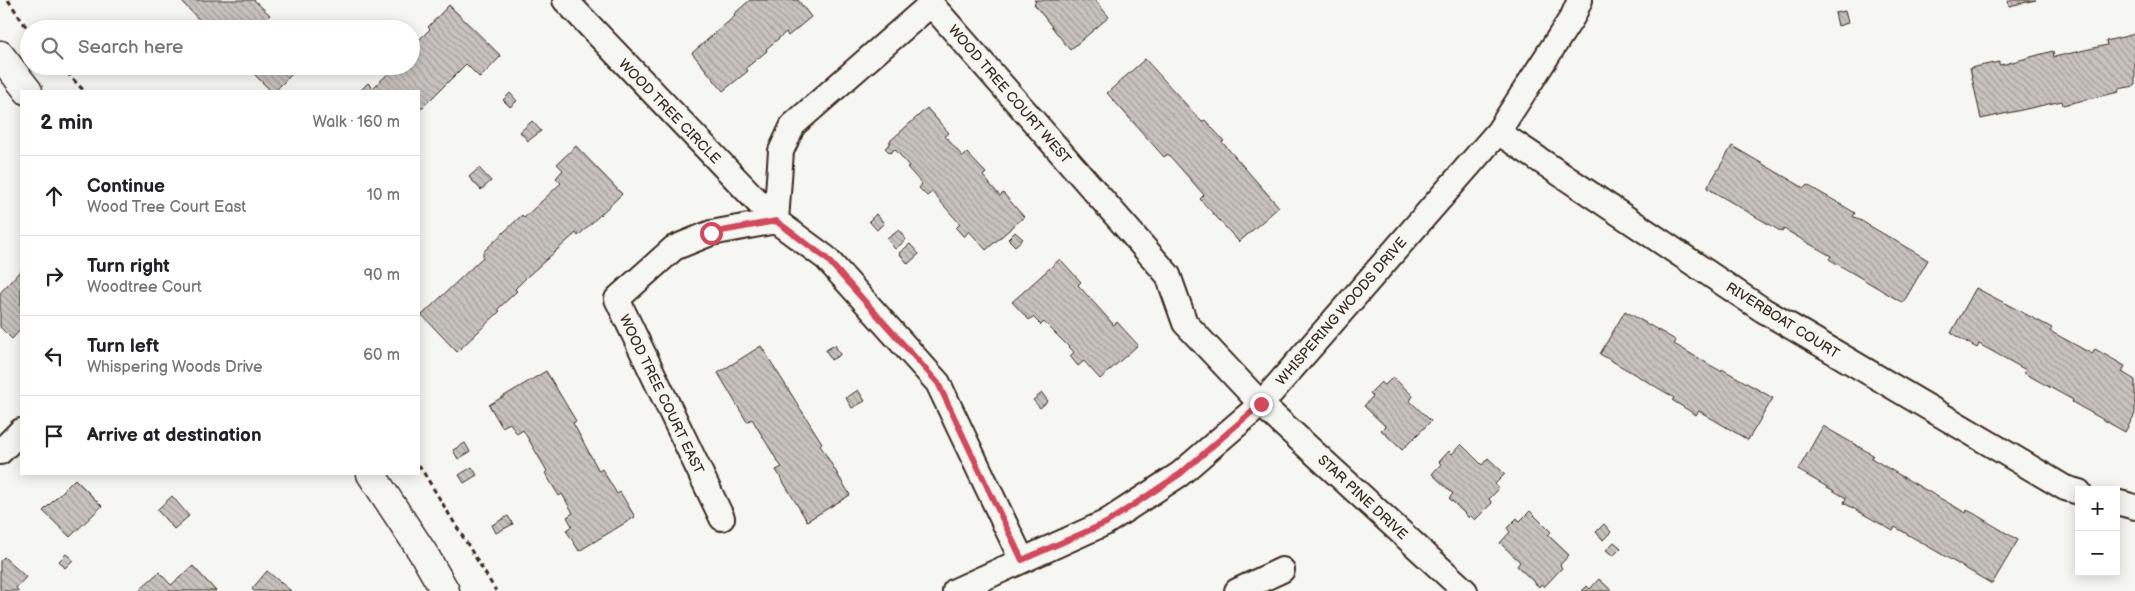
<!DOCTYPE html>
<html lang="en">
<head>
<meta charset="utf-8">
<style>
	:root { --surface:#fff; --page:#f2f2f2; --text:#202124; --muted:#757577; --line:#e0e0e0 }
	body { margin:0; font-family:"Balsamiq Sans",sans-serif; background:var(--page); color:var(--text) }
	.controls { position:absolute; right:15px; bottom:15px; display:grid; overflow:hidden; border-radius:0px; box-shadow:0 2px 12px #0003 }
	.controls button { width:45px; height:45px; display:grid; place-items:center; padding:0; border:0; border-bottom:1px solid var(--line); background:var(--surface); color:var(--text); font:25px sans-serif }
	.stop { position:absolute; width:15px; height:15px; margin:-11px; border:4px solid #d1495b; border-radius:50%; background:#fff }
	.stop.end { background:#d1495b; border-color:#fff; box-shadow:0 1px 5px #0008 }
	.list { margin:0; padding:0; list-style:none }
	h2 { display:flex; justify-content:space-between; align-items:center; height:65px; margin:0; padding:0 20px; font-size:21px }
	h2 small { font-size:16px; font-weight:400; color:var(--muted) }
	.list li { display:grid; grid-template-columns:32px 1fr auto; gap:15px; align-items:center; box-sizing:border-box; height:80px; padding:0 20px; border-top:1px solid var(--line) }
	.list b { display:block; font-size:19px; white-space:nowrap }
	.list p { margin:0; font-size:16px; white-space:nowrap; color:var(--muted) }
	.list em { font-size:16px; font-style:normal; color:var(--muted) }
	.icon { flex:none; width:28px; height:28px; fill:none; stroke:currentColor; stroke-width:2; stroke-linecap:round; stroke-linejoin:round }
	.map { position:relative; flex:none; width:2135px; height:591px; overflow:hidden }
	.search { position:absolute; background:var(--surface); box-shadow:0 2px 12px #0003; left:20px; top:20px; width:400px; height:55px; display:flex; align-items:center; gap:12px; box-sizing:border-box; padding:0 18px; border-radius:28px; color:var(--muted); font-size:19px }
	.panel { position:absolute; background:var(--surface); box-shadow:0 2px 12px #0003; left:20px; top:90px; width:400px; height:385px; border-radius:0px }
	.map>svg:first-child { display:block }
</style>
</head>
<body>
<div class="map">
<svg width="2135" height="591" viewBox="0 0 2135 591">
	<defs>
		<pattern id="building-back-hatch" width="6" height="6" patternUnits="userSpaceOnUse" patternTransform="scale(1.25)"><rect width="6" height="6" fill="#c8c3be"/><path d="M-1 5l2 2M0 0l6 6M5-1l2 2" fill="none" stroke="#a49f9a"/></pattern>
	</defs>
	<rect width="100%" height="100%" fill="#f6f6f2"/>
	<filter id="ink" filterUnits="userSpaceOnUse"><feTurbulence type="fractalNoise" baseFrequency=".02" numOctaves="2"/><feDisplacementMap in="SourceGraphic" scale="10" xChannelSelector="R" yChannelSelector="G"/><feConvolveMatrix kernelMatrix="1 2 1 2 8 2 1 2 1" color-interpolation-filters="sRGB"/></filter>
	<g filter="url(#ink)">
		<!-- building -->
		<path fill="url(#building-back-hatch)" stroke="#3b2a1e" d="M 180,0 L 254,0 L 270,15 L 266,19 L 276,29 L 208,29 Z
			M 750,0 L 798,0 L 811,17 L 788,36 L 786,32 L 778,39 L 766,49 L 767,51 L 746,68 L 748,71 L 723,91 L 692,53 L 735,16 L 734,14 Z
			M 1034,0 L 1095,0 L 1109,17 L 1070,50 L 1034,4 L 1036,2 Z
			M 2008,0 L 2036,0 L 2009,6 Z
			M 449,5 L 501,56 L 480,78 L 466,64 L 419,111 L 419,91 L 360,91 L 368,83 L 373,88 L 392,70 L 388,66 L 411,66 L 411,48 L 430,29 L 428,27 Z
			M 1845,11 L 1848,23 L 1838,26 L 1835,13 Z
			M 2135,34 L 2135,86 L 2118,89 L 2119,92 L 2110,94 L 2063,105 L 2062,101 L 1981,119 L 1970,68 L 1999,62 L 1999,65 L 2005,64 L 2053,51 L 2054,57 L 2107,45 L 2106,41 Z
			M 1145,59 L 1202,122 L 1205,120 L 1224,141 L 1222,142 L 1279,207 L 1239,242 L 1200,199 L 1204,195 L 1168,154 L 1164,157 L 1107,93 Z
			M 246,66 L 300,66 L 275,91 L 271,91 Z
			M 510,93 L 517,101 L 510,107 L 503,100 Z
			M 927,108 L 949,133 L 945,136 L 963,157 L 967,153 L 986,173 L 983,176 L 1000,196 L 1003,193 L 1024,217 L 986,250 L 969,231 L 964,237 L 956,228 L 960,224 L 932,192 L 927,196 L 919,188 L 922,184 L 907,167 L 909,166 L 895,149 L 890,153 L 885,148 L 891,143 L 889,142 Z
			M 532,121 L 541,131 L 528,141 L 520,132 Z
			M 576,146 L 622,194 L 578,236 L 576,233 L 528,276 L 515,289 L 517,291 L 498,309 L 500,311 L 457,352 L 422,315 L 483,257 L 483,252 L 522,215 L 524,218 L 561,183 L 556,178 L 563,170 L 557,164 Z
			M 1732,146 L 1804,188 L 1807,185 L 1837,202 L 1855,213 L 1853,216 L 1928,260 L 1903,303 L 1829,259 L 1831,256 L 1815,247 L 1784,229 L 1782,232 L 1707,188 Z
			M 479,168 L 491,181 L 481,190 L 469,177 Z
			M 876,214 L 884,223 L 877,230 L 869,221 Z
			M 899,230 L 906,240 L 895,249 L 887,239 Z
			M 1015,232 L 1023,239 L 1015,246 L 1008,239 Z
			M 910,244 L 919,254 L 908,264 L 899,253 Z
			M 1060,259 L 1081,282 L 1078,285 L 1114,325 L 1117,322 L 1138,345 L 1100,379 L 1084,361 L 1078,366 L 1070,356 L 1074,352 L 1044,322 L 1041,325 L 1033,317 L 1029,320 L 1012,302 Z
			M 21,270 L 21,329 L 12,339 L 0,327 L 0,293 Z
			M 1976,288 L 2052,328 L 2050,331 L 2092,354 L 2095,349 L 2125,366 L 2122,372 L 2135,380 L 2135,414 L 2125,432 L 2072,402 L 2073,400 L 2024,373 L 2026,370 L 1979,344 L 1977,348 L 1951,333 Z
			M 1625,311 L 1672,338 L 1676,341 L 1674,344 L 1717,369 L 1721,371 L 1722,369 L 1773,398 L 1748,440 L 1699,411 L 1696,415 L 1672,400 L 1674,398 L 1670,395 L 1600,354 Z
			M 835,345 L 840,355 L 831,360 L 826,350 Z
			M 761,346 L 822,443 L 820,445 L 850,495 L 807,521 L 776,470 L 782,467 L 778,462 L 752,419 L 747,422 L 718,373 Z
			M 546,371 L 576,421 L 573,423 L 599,471 L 602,469 L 617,494 L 620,492 L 635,517 L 579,551 L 566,530 L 572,526 L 567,517 L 573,513 L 562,494 L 559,496 L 545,473 L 547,471 L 523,430 L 517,434 L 510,423 L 502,427 L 489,405 Z
			M 1393,377 L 1413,396 L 1410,401 L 1431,421 L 1402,450 L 1381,430 L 1385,426 L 1364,406 L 1373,396 L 1370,393 L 1381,382 L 1385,385 Z
			M 858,390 L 865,401 L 852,408 L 846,398 Z
			M 1042,393 L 1048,401 L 1040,408 L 1033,400 Z
			M 1823,426 L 1873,455 L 1871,458 L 1903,477 L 1966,513 L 1967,510 L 1973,513 L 2018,540 L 1992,584 L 1895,527 L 1893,531 L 1844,503 L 1846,498 L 1798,470 Z
			M 465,443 L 470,452 L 458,459 L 453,450 Z
			M 1461,444 L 1482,465 L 1488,458 L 1505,474 L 1495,484 L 1499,489 L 1489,499 L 1492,503 L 1475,520 L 1471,516 L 1469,518 L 1449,498 L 1453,494 L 1432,474 L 1441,464 L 1439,462 L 1449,451 L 1452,454 Z
			M 472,467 L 477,475 L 464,483 L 459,475 Z
			M 75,479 L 102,506 L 70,537 L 43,511 Z
			M 172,496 L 189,516 L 174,529 L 157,510 Z
			M 1530,511 L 1551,532 L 1548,535 L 1569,555 L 1560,565 L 1562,568 L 1544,587 L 1541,584 L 1539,587 L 1517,566 L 1520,562 L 1500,543 L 1510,532 L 1507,528 L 1517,518 L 1520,521 Z
			M 508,516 L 513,524 L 496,533 L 492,525 Z
			M 1604,524 L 1611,532 L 1603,540 L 1596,532 Z
			M 1614,542 L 1621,548 L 1613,556 L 1606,550 Z
			M 66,554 L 73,560 L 65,568 L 59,561 Z
			M 4,557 L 26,577 L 16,588 L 19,591 L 0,591 L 0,561 Z
			M 193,566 L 216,591 L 141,591 L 140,589 L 159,572 L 171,585 Z
			M 267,571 L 291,591 L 254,591 L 252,589 Z
			M 1599,579 L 1612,591 L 1582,591 L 1587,586 L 1590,589 Z"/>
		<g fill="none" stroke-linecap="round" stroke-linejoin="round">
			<defs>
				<path id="street" d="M 565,0 L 776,221 L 826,258 L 938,383 L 1022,560
					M 1498,132 L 1763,310 L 2065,488 L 2079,492
					M 776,221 L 781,151 L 793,125 L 931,4 L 1168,275 L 1185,323 L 1261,404 L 1465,591
					M 0,452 L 21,431
					M 2116,502 L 2135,507
					M 722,518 L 617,299 L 674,248 L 711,233 L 776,221
					M 955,591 L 1105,523 L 1180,474 L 1261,404 L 1498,132 L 1573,16 L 1580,0
					M 1237,591 L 1282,570"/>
				<path id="secondary" d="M 0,55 L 28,91
					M 371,474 L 425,556 L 445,591"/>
			</defs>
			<!-- street casing -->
			<use href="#street" stroke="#3b2a1e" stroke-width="28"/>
			<!-- secondary casing -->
			<use href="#secondary" stroke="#3b2a1e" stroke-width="31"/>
			<!-- path -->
			<path stroke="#3b2a1e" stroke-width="3" stroke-dasharray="5 4" stroke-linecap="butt" d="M 8,0 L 29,31
				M 61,66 L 84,91
				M 419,465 L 496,591"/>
			<!-- street -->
			<use href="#street" stroke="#f6f6f2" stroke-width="24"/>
			<!-- secondary -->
			<use href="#secondary" stroke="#f6f6f2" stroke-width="28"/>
		</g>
	</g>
	<g fill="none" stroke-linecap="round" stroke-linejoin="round" filter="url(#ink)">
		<!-- route -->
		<path stroke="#d1495b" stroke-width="6" d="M 711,233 L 776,221 L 826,258 L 938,383 L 1022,560 L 1106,523 L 1180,474 L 1261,404"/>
	</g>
	<g text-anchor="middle" stroke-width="5" stroke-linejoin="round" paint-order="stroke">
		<!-- street labels -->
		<g font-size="14" fill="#3b2a1e" stroke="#f6f6f2">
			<text transform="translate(1010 94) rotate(49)" y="5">WOOD TREE COURT WEST</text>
			<text transform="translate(670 111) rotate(46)" y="5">WOOD TREE CIRCLE</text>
			<text transform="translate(1341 311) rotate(-49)" y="5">WHISPERING WOODS DRIVE</text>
			<text transform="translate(1783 320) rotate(32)" y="5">RIVERBOAT COURT</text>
			<text transform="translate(662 394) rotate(64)" y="5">WOOD TREE COURT EAST</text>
			<text transform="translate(1363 497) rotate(43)" y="5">STAR PINE DRIVE</text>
		</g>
	</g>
</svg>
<div class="controls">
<button>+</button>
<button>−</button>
</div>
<div class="stop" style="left:711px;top:233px"></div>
<div class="stop end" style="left:1261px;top:404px"></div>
<div class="search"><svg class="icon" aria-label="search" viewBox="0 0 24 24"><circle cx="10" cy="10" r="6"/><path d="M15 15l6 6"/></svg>Search here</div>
<section class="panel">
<h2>2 min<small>Walk · 160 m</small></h2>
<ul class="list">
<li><svg class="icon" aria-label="ahead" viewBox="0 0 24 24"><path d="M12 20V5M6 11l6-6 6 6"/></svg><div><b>Continue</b><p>Wood Tree Court East</p></div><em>10 m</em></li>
<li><svg class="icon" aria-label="right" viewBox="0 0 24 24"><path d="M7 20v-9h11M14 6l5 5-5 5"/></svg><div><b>Turn right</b><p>Woodtree Court</p></div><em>90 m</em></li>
<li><svg class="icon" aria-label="left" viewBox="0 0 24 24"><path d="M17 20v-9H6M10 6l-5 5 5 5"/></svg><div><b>Turn left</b><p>Whispering Woods Drive</p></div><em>60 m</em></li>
<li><svg class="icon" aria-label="arrive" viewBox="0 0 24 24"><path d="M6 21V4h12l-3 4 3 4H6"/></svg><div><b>Arrive at destination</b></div></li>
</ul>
</section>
</div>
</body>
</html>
